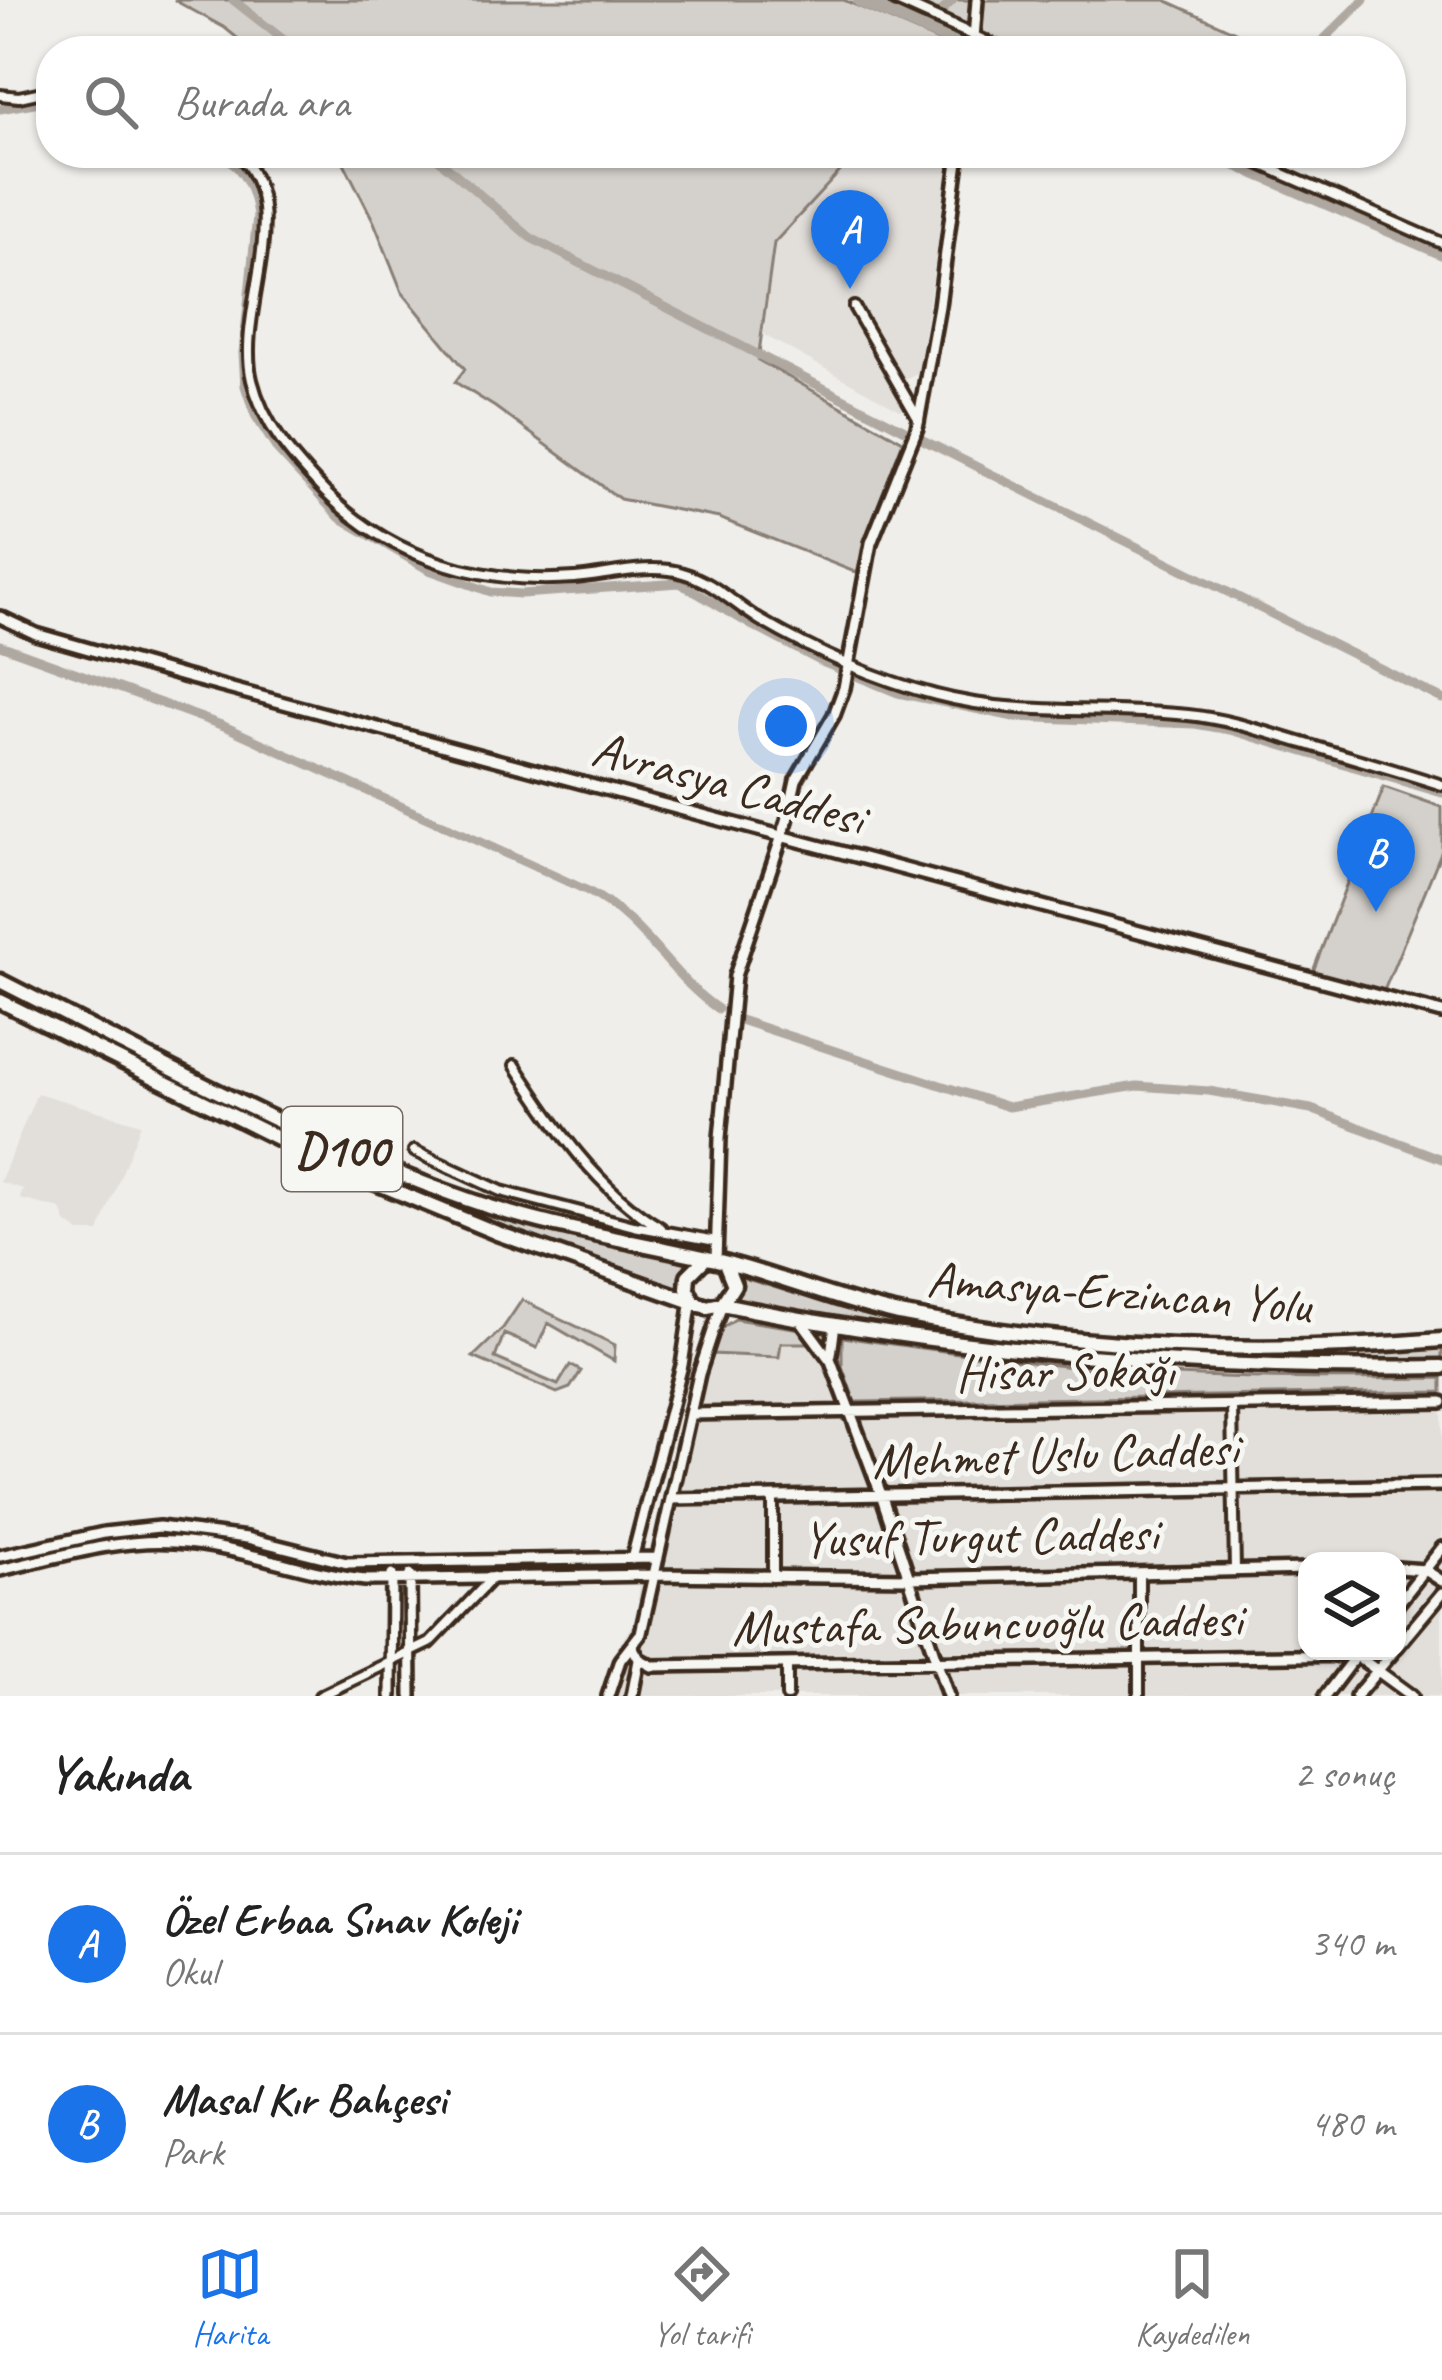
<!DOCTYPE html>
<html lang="tr">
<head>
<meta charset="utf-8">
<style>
	:root { --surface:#fff; --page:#f2f2f2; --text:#222; --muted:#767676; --line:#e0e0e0; --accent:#1a73e8 }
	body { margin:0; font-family:Caveat,sans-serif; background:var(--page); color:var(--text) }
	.controls { position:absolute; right:36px; bottom:36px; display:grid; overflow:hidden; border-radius:24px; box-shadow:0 3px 9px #0004 }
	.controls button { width:108px; height:108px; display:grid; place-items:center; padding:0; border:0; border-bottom:3px solid var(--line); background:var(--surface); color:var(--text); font:60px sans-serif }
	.you { position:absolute; left:786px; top:726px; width:42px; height:42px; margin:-30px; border:9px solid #fff; border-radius:50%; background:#1a73e8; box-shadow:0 0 0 18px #1a73e833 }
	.badge { display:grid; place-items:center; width:78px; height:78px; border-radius:50%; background:var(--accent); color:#fff; font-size:39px; font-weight:700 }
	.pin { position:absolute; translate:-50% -99px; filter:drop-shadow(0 3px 6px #0008) }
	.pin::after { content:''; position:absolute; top:63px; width:42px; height:36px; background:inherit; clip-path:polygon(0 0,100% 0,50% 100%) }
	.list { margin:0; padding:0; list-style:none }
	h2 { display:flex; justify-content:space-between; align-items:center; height:156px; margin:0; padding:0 48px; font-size:51px }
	h2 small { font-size:39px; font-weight:400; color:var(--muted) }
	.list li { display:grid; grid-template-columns:78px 1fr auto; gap:36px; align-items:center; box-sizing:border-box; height:180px; padding:0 48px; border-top:3px solid var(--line) }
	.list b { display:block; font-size:45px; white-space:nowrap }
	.list p { margin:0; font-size:39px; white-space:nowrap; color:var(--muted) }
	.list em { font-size:39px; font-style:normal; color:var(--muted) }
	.icon { flex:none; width:66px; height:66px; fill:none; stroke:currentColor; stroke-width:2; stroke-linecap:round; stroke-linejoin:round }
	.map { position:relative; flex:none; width:1442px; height:1696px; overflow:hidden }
	.search { position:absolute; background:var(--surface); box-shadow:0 3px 9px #0004; left:36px; right:36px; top:36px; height:132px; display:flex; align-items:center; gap:30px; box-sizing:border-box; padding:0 42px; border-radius:48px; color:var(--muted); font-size:45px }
	.sheet { height:516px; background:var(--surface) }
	nav { display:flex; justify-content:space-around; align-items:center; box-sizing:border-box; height:168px; border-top:3px solid var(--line); background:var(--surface); font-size:33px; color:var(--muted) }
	nav a { display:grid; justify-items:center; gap:6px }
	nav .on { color:var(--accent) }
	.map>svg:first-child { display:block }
</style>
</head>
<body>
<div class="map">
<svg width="1442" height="1696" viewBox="0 0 1442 1696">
	<rect width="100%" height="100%" fill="#efeeea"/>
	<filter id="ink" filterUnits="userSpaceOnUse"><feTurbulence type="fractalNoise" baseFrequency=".00833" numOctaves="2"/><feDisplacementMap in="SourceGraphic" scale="24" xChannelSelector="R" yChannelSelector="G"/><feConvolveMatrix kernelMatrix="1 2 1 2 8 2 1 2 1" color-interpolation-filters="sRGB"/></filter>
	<g filter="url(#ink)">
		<!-- built -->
		<path fill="#e2dfdb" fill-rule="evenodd" d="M 857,153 L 952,153 L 918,373 L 896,383 L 906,409 L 900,410 L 764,335 L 774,243 Z
			M 37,1093 L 141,1124 L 99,1232 L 79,1232 L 66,1222 L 61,1209 L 20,1199 L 23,1189 L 0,1182 Z
			M 735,1318 L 842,1337 L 842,1366 L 856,1402 L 1442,1392 L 1442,1696 L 601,1696 L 613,1654 L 636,1620 L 640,1582 L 663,1560 L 712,1354 L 722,1328 ZM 1307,1561 L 1397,1561 L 1397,1651 L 1307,1651 Z"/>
		<!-- green -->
		<path fill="#d4d1cc" stroke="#887e75" stroke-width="3" d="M 174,0 L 844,0 L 961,51 L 253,51 L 225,28 Z
			M 909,0 L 1165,0 L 1277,51 L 1023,51 Z
			M 339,153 L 857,153 L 774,243 L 758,360 L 903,441 L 868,532 L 857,573 L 719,518 L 620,499 L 495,407 L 455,382 L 465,369 L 402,292 L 374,222 Z
			M 1384,787 L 1442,807 L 1442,850 L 1383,993 L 1312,974 Z
			M 73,1027 C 211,1096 369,1177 516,1222 C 572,1239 629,1249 686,1261 L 680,1288 L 518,1232 L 365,1171 L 71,1030 Z
			M 740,1277 C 778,1288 816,1301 855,1311 C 1040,1357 1252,1358 1442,1348 L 1442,1359 L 1249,1360 L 1094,1350 L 951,1334 L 734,1302 Z
			M 522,1300 L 615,1345 L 614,1361 L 548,1323 L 537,1348 L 504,1334 L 495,1358 L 558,1385 L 570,1365 L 581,1371 L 570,1388 L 557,1393 L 473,1357 L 503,1328 Z
			M 735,1319 L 801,1329 L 809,1343 L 781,1343 L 779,1357 L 712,1354 L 722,1328 Z
			M 842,1337 C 943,1351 1044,1366 1145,1373 C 1244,1380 1343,1379 1442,1378 L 1442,1392 L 855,1402 L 842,1366 Z"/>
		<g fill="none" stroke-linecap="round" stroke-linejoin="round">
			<!-- canal -->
			<path stroke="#afa8a1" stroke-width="9" d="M 233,0 L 298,51
				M 939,14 L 953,0
				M 1312,51 L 1364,0
				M 0,109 L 51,100
				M 222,153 C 244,171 254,188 257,216 L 243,353 L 245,386 L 255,415 L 278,451 L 339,517 L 429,570 L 491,592 L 521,594 L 680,583 L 753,626 L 822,662 L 898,693 L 1014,717 L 1195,724 L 1230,730 L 1442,793
				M 431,153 L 531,238 L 907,431
				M 1216,154 L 1217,154
				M 921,439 L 1442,699
				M 0,645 L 224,726 L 586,890 C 645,920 667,974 718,1009
				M 740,1020 L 1008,1107 L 1137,1086 L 1209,1091 L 1311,1109 L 1442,1159"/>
			<!-- river -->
			<path stroke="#afa8a1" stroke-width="15" d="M 860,0 L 964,45
				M 1213,153 L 1442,252"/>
			<defs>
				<path id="minor" d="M 975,36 L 1007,51
					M 0,95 L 19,97 L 51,90
					M 237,153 C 297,209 235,310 252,380 C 263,425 294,460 326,493 C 392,559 483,585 575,578 C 609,575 650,563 683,573 C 712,581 735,605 760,620 C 813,651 876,679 936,695 C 1019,717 1104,706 1188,715 C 1228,719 1265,732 1303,743 C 1349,757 1396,770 1442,785
					M 1235,153 L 1442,243
					M 854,307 L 919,420
					M 515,1065 C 554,1125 598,1191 661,1228
					M 414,1151 L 501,1191 L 634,1226 L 716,1241
					M 1232,1406 L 1235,1570
					M 773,1498 L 773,1577
					M 1139,1573 L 1139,1696
					M 787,1665 L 787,1696
					M 320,1696 L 430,1643 L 493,1577"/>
				<path id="tertiary" d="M 895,0 L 975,36
					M 973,51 L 977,0
					M 0,617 L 36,634 L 183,676 L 1442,1013
					M 716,1260 L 720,1138 L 735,976 L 787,821 L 796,780 L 834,715 L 844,688 L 871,543 L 917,428 L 939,306 L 959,153
					M 800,1319 L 831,1361 L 882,1497 L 948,1696
					M 831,1355 L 835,1324
					M 690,1414 L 1442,1402
					M 671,1499 L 1442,1485
					M 0,1556 L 104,1533 L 159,1527 L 247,1538 L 347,1563 L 658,1558
					M 632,1559 L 682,1365 L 692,1299
					M 1397,1568 L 1425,1570 L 1442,1581
					M 0,1570 C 55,1558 117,1538 174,1542 C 240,1546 300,1573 365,1580 L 654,1575 L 909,1578 L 1307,1569
					M 410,1575 L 411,1696
					M 1397,1605 L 1442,1548
					M 632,1646 L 639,1659 L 652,1666 L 1356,1655 L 1412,1696
					M 1397,1647 L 1442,1593
					M 391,1696 L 392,1575
					M 608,1696 L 620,1660 L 641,1633 L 699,1374 L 722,1304
					M 632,1696 L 639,1660
					M 1325,1696 L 1356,1655
					M 1356,1696 L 1394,1651"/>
				<path id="trunk" d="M 0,981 C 154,1059 306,1143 469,1200 C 549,1228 634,1241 716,1260 C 777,1275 836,1301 899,1314 C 1075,1349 1263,1355 1442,1340
					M 0,1001 L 328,1163 L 497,1233 L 707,1307 L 722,1304 C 960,1353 1200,1371 1442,1367
					M 692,1299 L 687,1288 L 688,1276 L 703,1261
					M 722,1304 L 734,1285 L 726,1265"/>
			</defs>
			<!-- minor casing -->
			<use href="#minor" stroke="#3b2a1e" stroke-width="16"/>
			<!-- tertiary casing -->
			<use href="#tertiary" stroke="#3b2a1e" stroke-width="18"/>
			<!-- trunk casing -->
			<use href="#trunk" stroke="#3b2a1e" stroke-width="21"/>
			<!-- minor -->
			<use href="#minor" stroke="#f6f6f2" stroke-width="8"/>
			<!-- tertiary -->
			<use href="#tertiary" stroke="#f6f6f2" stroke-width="9"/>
			<!-- trunk -->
			<use href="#trunk" stroke="#f6f6f2" stroke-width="12"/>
		</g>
	</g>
	<g text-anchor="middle" stroke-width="10" stroke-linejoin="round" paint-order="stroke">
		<!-- shield labels -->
		<rect fill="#f6f6f2" stroke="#73675e" stroke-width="3" x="282" y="1107" width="120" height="84" rx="9"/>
		<g font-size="48" font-weight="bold" fill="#3b2a1e">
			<text x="342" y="1166">D100</text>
		</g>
		<!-- street labels -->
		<g font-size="51" fill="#3b2a1e" stroke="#f6f6f2">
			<text transform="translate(729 782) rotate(15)" y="18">Avrasya Caddesi</text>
			<text transform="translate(1119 1291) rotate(4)" y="18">Amasya-Erzincan Yolu</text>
			<text transform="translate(1065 1370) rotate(-1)" y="18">Hisar Sokağı</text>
			<text transform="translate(1055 1453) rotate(-2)" y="18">Mehmet Uslu Caddesi</text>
			<text transform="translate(980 1535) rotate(-1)" y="18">Yusuf Turgut Caddesi</text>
			<text transform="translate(987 1622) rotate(-1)" y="18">Mustafa Sabuncuoğlu Caddesi</text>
		</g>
	</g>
</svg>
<div class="controls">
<button><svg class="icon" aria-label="layers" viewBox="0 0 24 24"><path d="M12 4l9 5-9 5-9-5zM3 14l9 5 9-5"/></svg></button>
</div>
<div class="you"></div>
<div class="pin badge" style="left:850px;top:289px">A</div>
<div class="pin badge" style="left:1376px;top:912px">B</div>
<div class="search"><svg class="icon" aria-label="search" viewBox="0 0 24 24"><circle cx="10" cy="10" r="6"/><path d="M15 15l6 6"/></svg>Burada ara</div>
</div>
<section class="sheet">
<h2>Yakında<small>2 sonuç</small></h2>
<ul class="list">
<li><span class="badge">A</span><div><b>Özel Erbaa Sınav Koleji</b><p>Okul</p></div><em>340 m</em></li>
<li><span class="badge">B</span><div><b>Masal Kır Bahçesi</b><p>Park</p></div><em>480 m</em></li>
</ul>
</section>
<nav>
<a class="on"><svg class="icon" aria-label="map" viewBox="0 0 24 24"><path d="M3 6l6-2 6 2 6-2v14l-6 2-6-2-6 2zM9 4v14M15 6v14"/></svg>Harita</a>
<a><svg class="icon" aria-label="directions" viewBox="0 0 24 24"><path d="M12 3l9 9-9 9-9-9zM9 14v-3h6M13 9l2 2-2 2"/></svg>Yol tarifi</a>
<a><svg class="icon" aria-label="saved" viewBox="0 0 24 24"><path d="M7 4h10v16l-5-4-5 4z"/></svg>Kaydedilen</a>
</nav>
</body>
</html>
